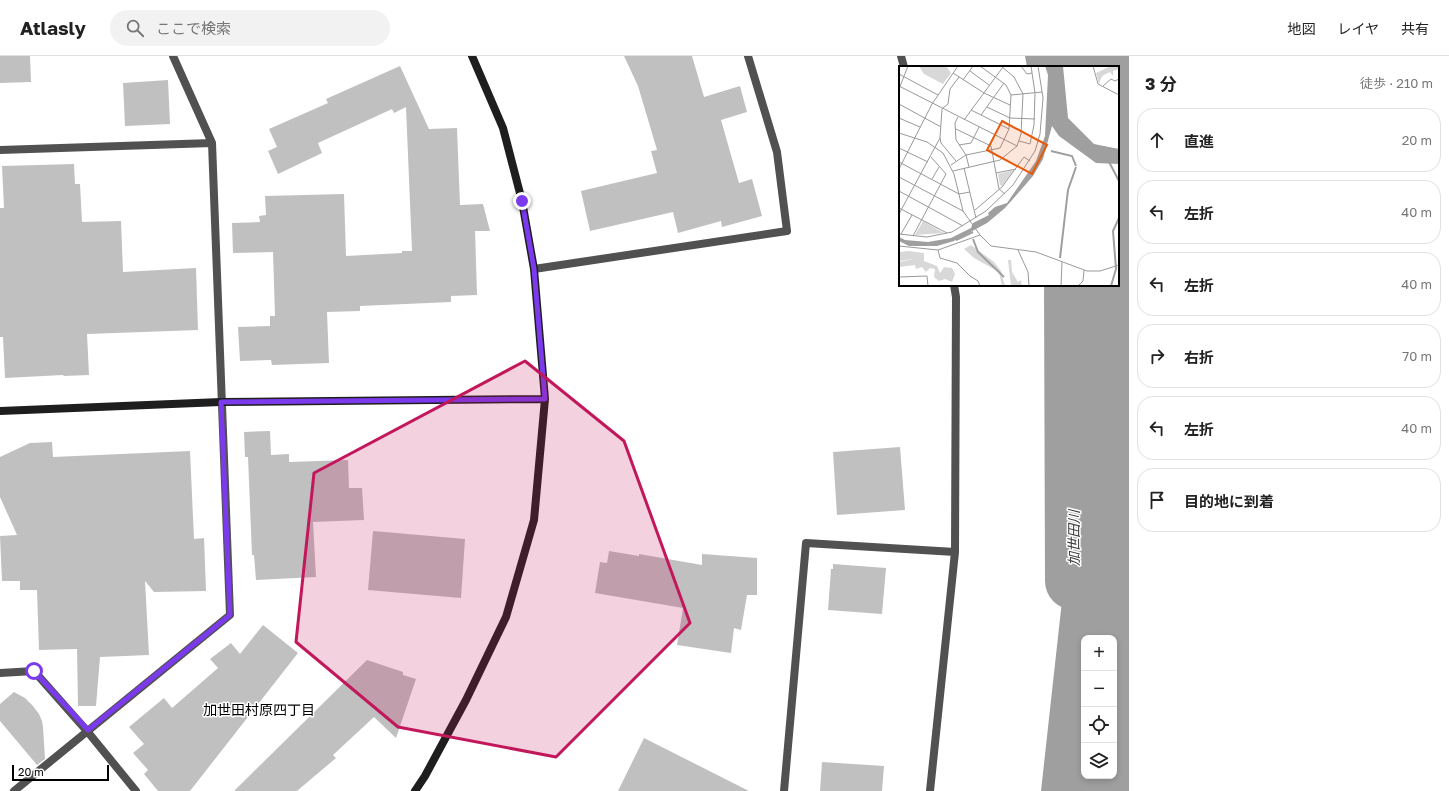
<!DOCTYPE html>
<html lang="ja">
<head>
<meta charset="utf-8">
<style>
	:root { --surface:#fff; --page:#f2f2f2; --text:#222; --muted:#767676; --line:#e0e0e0 }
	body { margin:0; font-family:"Golos Text","Noto Sans JP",sans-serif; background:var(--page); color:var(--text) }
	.controls { position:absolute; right:12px; bottom:12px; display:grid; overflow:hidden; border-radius:8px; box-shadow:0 2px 6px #0003 }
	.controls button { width:36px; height:36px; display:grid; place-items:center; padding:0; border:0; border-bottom:1px solid var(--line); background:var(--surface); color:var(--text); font:20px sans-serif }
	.scale { position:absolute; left:12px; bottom:10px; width:97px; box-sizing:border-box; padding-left:4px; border:2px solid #000; border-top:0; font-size:11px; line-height:14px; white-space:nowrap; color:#000; -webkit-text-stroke:3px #fff; paint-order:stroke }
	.stop { position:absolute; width:12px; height:12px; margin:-9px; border:3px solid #7c3aed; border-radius:50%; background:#fff }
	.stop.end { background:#7c3aed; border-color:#fff; box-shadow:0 1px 4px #0008 }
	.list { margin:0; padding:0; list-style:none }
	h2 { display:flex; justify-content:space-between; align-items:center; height:52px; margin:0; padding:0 16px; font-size:17px }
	h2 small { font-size:13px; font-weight:400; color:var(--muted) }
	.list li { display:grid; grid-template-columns:26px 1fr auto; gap:12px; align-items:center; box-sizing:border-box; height:64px; margin:0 8px 8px; padding:0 8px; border:1px solid var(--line); border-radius:16px }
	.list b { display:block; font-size:15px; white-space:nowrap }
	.list em { font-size:13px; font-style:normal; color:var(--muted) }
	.icon { flex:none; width:22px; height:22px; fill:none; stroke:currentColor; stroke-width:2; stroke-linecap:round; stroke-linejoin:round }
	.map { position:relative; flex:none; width:1129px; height:735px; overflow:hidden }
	header { display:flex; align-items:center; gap:24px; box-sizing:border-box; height:56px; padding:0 20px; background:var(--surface); border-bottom:1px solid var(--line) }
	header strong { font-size:19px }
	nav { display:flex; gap:22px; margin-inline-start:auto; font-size:14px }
	.search { width:280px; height:36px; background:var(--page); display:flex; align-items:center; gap:10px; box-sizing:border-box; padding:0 14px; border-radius:22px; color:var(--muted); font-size:15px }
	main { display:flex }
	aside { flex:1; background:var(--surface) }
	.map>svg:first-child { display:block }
</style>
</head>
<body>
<header>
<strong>Atlasly</strong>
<div class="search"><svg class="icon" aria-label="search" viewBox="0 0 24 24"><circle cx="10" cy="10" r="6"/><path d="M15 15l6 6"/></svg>ここで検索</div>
<nav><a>地図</a><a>レイヤ</a><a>共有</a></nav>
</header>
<main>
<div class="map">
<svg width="1129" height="735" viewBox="0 0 1129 735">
	<rect width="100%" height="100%" fill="#fff"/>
	<!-- water -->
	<path fill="#9f9f9f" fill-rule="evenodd" d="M 1025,0 L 1129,0 L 1129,735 L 1041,735 L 1074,436 L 1057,229 L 1118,229 L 1118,11 L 1027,11 ZM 1084,582 L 1114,582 L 1114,720 L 1084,720 Z"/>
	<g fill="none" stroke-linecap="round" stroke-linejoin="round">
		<!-- river -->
		<path stroke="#9f9f9f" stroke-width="58" d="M 1073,229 L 1074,525"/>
	</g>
	<!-- building -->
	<path fill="#c0c0c0" d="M 0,0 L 30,0 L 31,26 L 0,27 Z
		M 624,0 L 692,0 L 704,41 L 740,30 L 747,56 L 721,64 L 739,127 L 752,123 L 762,160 L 722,171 L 721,165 L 678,177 L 673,156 L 590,175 L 581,135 L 657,117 L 651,95 L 657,94 L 638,30 Z
		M 400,10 L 429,73 L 457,72 L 460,149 L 483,148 L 490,175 L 475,175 L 477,239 L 451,240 L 451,246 L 360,250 L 360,255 L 327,256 L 329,307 L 272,309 L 271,304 L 240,305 L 238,271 L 270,270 L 270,260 L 275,260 L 273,196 L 233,197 L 232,167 L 260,166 L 259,160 L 266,159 L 265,140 L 344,138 L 346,200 L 402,197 L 402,195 L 412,195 L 406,51 L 394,57 L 392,53 L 318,87 L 322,97 L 278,118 L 268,95 L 277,91 L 269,73 L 328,47 L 326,43 Z
		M 168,24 L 170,68 L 125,70 L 123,27 Z
		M 74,108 L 75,128 L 80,128 L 82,166 L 121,165 L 123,216 L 196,212 L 198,274 L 87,278 L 89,319 L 64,320 L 63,319 L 5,322 L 3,281 L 0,281 L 0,152 L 4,152 L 2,110 Z
		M 270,375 L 271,399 L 289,398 L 289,406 L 348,404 L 349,432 L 362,432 L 364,464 L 313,466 L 316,521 L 256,524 L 254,499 L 252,499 L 248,401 L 245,401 L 244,376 Z
		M 52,386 L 53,401 L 190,395 L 194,483 L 204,482 L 206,535 L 154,536 L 145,525 L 149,599 L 100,601 L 96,650 L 78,650 L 77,593 L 39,594 L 37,534 L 20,534 L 20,525 L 2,525 L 0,480 L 17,479 L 0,441 L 0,401 L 30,387 Z
		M 900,391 L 905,454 L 837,459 L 833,396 Z
		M 373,475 L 465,483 L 461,542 L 368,534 Z
		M 609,495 L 639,500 L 639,498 L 702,509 L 702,498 L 757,502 L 757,539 L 747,539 L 741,574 L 734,572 L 731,597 L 677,589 L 683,552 L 595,537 L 600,506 L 607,507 Z
		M 833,508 L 886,512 L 882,558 L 828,554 L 831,513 L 833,513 Z
		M 263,569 L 298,597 L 190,735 L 158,735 L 144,718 L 148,714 L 133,697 L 144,688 L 129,671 L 164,642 L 172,652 L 218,612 L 210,603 L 231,587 L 240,598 Z
		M 367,604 L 403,616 L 403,619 L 416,623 L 396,682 L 374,661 L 333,699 L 336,702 L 297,735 L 234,735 Z
		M 14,636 L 25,642 L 33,650 L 39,658 L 42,665 L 43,671 L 45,703 L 37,709 L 0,665 L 0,648 Z
		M 644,682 L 749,735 L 618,735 Z
		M 822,706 L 884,710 L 882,735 L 820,735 Z"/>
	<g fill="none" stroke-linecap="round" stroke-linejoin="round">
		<!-- street -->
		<path stroke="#515151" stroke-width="8" d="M 901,0 L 904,11
			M 0,94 L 212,87
			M 534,213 L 787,175 L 777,96 L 748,0
			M 0,617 L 34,615 L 87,675 L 136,735
			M 14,735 L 230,559 L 212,87 L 173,0
			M 784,735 L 806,487 L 955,496
			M 930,735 L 955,496 L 956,241 L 954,229"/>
		<!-- secondary -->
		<path stroke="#1e1e1e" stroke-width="8" d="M 0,355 L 221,346 L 545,343
			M 415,735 L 425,720 L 466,644 L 506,561 L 534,464 L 545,343 L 534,213 L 522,145 L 503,72 L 472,0"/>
	</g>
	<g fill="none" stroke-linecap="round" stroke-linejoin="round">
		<!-- route -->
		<path stroke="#7c3aed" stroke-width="5" d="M 34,615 L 88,674 L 230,559 L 221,346 L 545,343 L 534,213 L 522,145"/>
	</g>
	<!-- marked area -->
	<path fill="#c2185b" fill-opacity="0.2" stroke="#c2185b" stroke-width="3" stroke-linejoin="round" d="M 525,305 L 624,385 L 690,567 L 556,701 L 398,671 L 296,586 L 314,417 Z"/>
	<g text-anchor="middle" stroke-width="3" stroke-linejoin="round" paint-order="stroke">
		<!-- water labels -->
		<g font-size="14" font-style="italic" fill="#404040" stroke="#fff">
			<text transform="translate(1074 482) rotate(-90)" y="5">加世田川</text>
		</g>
		<!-- neighbourhood labels -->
		<g font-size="14" fill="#000" stroke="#fff">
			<text x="259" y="659">加世田村原四丁目</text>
		</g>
	</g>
	<!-- overview -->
	<g transform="translate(899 10)">
		<rect width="220" height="220" fill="#fff"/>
		<path d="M 20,0 L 47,0 L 52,7 L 44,18 L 25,8 ZM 212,0 L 220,0 L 220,3 L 214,5 L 214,10 L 211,6 L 203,10 L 200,18 L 197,7 ZM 115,104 L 103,120 L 101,119 L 99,108 ZM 24,155 L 45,167 L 16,169 ZM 72,179 L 95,196 L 102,205 L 106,220 L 103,220 L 100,206 L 75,192 L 65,183 ZM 10,185 L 25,187 L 25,195 L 38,200 L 41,207 L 45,201 L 53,202 L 56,208 L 53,216 L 46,213 L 40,215 L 35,211 L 36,203 L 31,202 L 27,206 L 23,201 L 17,203 L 16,199 L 0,201 L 0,196 L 14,193 L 0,195 L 0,186 ZM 109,194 L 112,194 L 113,206 L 119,216 L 122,214 L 123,220 L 112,220 Z" fill="#d8d8d8"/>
		<path d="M 146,0 L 164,0 L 169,52 L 195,78 L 220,83 L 220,98 L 197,97 L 160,70 L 153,60 L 144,93 L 134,110 L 106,142 L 88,157 L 55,175 L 38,180 L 10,180 L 0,175 L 0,171 L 6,174 L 29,176 L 52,172 L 72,162 L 74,157 L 90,149 L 89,147 L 96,141 L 108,137 L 137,95 L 146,70 L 149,9 Z" fill="#9f9f9f"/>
		<path fill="none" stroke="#9f9f9f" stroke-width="2" d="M 152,85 L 173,90 L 177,100M 209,94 L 220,115M 74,173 L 79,186 L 105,211M 57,174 L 74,166M 161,192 L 169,124 L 177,101M 212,220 L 217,203 L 214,165 L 220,152"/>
		<path fill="none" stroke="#999" stroke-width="1" d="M 122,0 L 128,8 L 133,7M 194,0 L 199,18 L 220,29M 71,5 L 90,19M 54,7 L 85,27 L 111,39M 0,8 L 39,29M 64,14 L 74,0M 0,20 L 118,80M 204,20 L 212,13 L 216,15 L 220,13M 0,23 L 9,0M 112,29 L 143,26M 0,38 L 42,61M 88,41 L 111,52 L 136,53M 72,44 L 110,63M 82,49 L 105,17M 59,51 L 56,57 L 57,74 L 67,89 L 70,101M 0,52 L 21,61M 65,54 L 104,1M 57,63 L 92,80 L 100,123 L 106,128M 0,67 L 28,76 L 44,87 L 55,108 L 64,145M 120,75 L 131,78 L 135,59 L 136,27 L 132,0M 60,79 L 72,77 L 80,61M 0,82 L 29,96M 57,95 L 42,77 L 41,72 L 43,43 L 49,38 L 51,23 L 60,11M 0,96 L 60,128 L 71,126M 52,99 L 67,89 L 101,82 L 110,63 L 112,29 L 107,19 L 81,0M 65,102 L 77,152M 0,103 L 33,38 L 59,0M 54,105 L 101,94 L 118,80 L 122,68 L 124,28 L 115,11 L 102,0M 97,107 L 117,103M 0,111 L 64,145 L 81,169 L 92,180 L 137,186 L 188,205 L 201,205 L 220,199M 33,113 L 40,101M 0,125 L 64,160M 0,142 L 48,167M 76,144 L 103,121 L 125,91 L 131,95M 0,148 L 41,72M 0,168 L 28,171 L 53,166 L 87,145 L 114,119 L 136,85 L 141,68 L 144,32 L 139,0M 2,168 L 13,149M 14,170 L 47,108 L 32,91M 0,180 L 39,184 L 81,169M 39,184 L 41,192 L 58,197 L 71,210 L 79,215 L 81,220M 119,184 L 129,206 L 130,220M 0,211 L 28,210 L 29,220M 162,220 L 163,196M 179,220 L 184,215 L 185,204"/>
		<path fill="#e8590c" fill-opacity="0.15" stroke="#e8590c" stroke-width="2" d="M 103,55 L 148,79 L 133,108 L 88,84 Z"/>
		<rect width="220" height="220" fill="none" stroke="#000" stroke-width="2"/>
	</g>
</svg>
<div class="controls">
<button>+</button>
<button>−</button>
<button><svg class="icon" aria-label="locate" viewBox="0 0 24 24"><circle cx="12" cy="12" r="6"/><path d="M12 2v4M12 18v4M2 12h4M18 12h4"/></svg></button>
<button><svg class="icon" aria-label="layers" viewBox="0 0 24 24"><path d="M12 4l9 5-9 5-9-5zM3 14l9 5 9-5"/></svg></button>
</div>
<div class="scale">20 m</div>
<div class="stop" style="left:34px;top:615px"></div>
<div class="stop end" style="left:522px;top:145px"></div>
</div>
<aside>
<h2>3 分<small>徒歩 · 210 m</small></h2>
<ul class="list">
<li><svg class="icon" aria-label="ahead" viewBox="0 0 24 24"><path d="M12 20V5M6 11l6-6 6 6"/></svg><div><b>直進</b></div><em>20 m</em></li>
<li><svg class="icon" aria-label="left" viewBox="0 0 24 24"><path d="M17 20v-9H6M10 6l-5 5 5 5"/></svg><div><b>左折</b></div><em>40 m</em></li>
<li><svg class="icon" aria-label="left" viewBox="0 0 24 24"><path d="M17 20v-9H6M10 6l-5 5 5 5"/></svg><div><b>左折</b></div><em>40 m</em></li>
<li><svg class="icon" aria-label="right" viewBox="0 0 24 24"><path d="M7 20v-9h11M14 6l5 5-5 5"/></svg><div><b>右折</b></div><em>70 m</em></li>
<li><svg class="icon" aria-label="left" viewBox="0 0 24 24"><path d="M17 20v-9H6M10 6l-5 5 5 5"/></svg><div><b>左折</b></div><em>40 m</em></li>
<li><svg class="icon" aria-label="arrive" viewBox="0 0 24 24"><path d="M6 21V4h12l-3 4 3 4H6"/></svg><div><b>目的地に到着</b></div></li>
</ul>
</aside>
</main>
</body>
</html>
